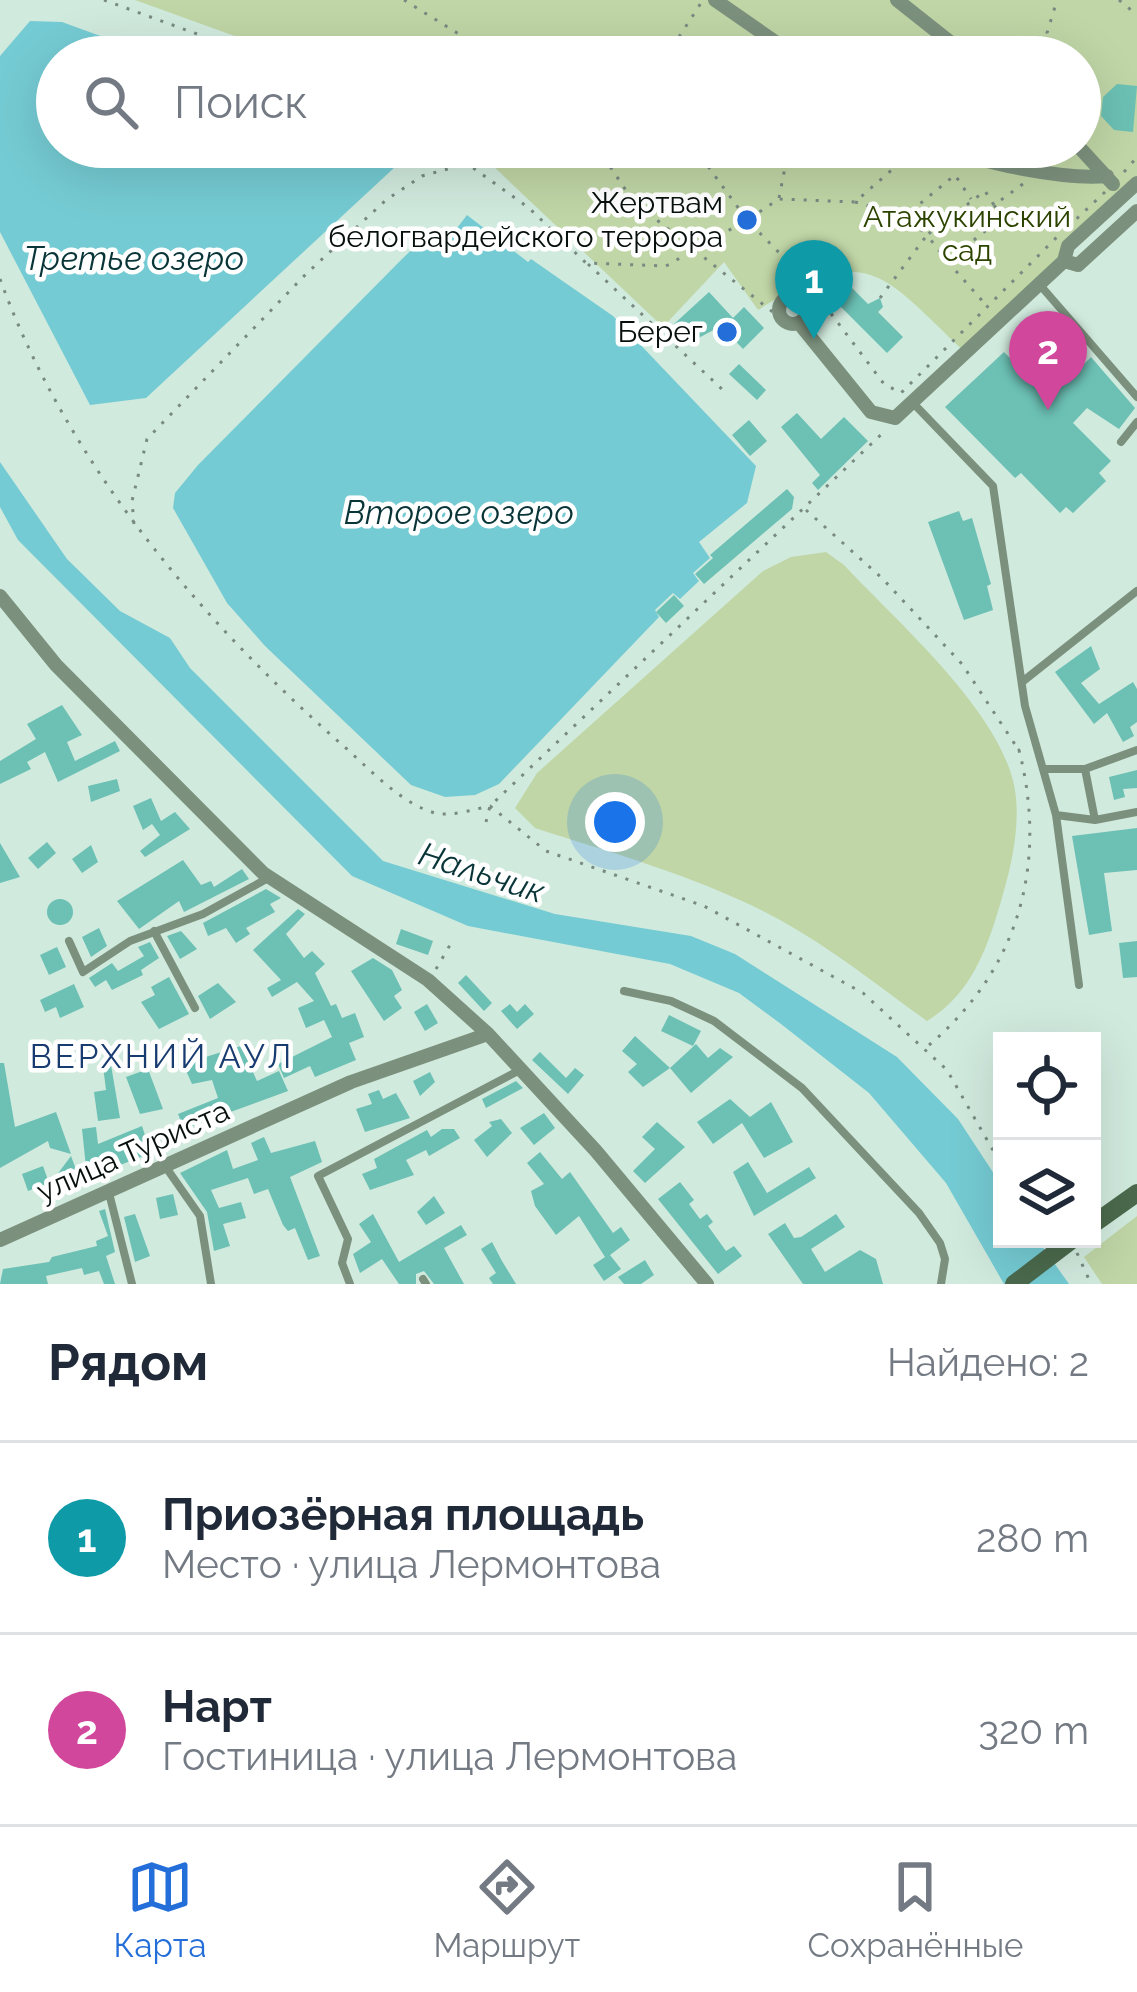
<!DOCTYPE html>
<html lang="ru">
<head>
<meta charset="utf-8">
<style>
	:root { --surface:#fff; --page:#f6f6f7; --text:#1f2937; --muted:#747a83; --line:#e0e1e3; --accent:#246ed9 }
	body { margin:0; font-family:Raleway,sans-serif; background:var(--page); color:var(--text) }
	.controls { position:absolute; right:36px; bottom:36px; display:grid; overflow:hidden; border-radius:0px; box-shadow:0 12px 48px #0002 }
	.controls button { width:108px; height:108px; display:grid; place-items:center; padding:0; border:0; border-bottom:3px solid var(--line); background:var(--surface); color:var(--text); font:60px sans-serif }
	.you { position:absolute; left:615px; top:822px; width:42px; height:42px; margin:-30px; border:9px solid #fff; border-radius:50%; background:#1a73e8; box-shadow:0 0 0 18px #1a73e833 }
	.badge { display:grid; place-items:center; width:78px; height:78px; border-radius:50%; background:var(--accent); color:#fff; font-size:39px; font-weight:700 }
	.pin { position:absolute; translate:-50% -99px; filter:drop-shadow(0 3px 6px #0008) }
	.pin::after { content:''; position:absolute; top:63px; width:42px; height:36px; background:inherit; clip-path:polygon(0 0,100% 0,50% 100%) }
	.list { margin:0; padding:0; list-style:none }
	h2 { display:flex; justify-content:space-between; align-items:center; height:156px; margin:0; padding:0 48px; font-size:51px }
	h2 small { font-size:39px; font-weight:400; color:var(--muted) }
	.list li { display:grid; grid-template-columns:78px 1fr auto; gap:36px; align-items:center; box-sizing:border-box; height:192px; padding:0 48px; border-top:3px solid var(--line) }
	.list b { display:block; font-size:45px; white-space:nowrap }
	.list p { margin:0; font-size:39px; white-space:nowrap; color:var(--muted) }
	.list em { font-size:39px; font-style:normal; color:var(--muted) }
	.icon { flex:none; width:66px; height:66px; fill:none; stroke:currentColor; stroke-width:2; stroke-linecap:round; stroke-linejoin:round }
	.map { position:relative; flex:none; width:1137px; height:1284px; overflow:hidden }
	.search { position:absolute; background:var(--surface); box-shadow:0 12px 48px #0002; left:36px; right:36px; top:36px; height:132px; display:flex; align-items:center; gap:30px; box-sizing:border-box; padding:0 42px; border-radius:66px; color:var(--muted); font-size:45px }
	.sheet { height:540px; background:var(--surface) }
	nav { display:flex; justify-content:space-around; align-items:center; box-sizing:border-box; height:168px; border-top:3px solid var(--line); background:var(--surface); font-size:33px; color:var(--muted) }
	nav a { display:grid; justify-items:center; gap:6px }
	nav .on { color:var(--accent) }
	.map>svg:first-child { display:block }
</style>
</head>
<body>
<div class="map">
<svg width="1137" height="1284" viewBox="0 0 1137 1284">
	<rect width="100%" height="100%" fill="#d1eade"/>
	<!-- green -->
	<path fill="#c0d6a6" d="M 135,0 L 1137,0 L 1137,183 L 1068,246 L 1064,261 L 968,355 C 883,276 870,238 758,310 L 724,262 L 663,327 L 473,147 L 1080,147 L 1080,57 L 293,57 Z
		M 826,552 L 844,565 C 897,622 1002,712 1015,790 C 1021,830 1010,871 999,908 C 985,955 969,995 927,1021 C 878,986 833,949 780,920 C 703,878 618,855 535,828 L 515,808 L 537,773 L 763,571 L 791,557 Z
		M 1137,1216 L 1137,1284 L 1102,1284 L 1084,1257 Z"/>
	<!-- water -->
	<path fill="#75cbd3" d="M 30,21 L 62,22 L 158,57 L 57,57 L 57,147 L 385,147 L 395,167 L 146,398 L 90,405 L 0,232 L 0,56 Z
		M 467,215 L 528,262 L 531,259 L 613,316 L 756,466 L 747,503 L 699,542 L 710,558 L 693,573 L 699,581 L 680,599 L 673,593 L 655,610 L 659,617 L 499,784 L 475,795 L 445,797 L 411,785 L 265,646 L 227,603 L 173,508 L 175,493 L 198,465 L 402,259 L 427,235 L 457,228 Z
		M 0,462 L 67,559 L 120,611 L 170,638 L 190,668 L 383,861 L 555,914 L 691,936 L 735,954 L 897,1057 L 958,1119 L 1002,1186 L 1002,1239 L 1037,1239 L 1069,1284 L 1004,1284 L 946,1183 L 869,1093 L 781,1024 L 739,993 L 670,964 L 468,926 L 352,876 L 18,540 L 0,507 Z"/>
	<!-- building -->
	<path fill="#6cc0b4" d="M 1117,84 L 1137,86 L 1133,132 L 1114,130 L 1101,116 L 1103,97 Z
		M 852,288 L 868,304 L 880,298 L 883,307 L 878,312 L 903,337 L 887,353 L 837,303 Z
		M 709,292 L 733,318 L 744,307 L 764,328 L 743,349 L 721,326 L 691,342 L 674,324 Z
		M 1004,352 L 1049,397 L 1065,381 L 1060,376 L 1070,367 L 1075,373 L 1091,357 L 1135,408 L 1119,429 L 1087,408 L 1073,423 L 1111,461 L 1099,473 L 1106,481 L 1073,513 L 1066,507 L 1060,513 L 1021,473 L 1015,478 L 945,407 Z
		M 739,364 L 766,390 L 757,400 L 729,374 Z
		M 797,413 L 821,439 L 844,417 L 868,441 L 818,490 L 812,483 L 820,475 L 781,427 Z
		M 749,420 L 767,441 L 750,456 L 732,435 Z
		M 787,489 L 794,497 L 792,509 L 704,584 L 695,574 L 713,558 L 710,555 Z
		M 959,511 L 963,521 L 972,518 L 991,584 L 987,586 L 993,610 L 964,620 L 928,522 Z
		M 674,595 L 684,606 L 666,623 L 656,612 Z
		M 1091,646 L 1100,669 L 1081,683 L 1099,704 L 1133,682 L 1137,689 L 1137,722 L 1130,727 L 1134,736 L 1123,742 L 1107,713 L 1094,724 L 1055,672 Z
		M 62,705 L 82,735 L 67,742 L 75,761 L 115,741 L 120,751 L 58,782 L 45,752 L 27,762 L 31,769 L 0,784 L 0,761 L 36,739 L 27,724 Z
		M 1137,770 L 1137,788 L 1123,789 L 1125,797 L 1114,800 L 1109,777 Z
		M 117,779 L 120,791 L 91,802 L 88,786 Z
		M 151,798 L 161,821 L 175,812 L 190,829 L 145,857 L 140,851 L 160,835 L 152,824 L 143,830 L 133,806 Z
		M 1137,828 L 1137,870 L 1104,873 L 1112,931 L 1089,935 L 1072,836 Z
		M 47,842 L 56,853 L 38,869 L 28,858 Z
		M 0,843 L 20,877 L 0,883 Z
		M 91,845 L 98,862 L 82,873 L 72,859 Z
		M 183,860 L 201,885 L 211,881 L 214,887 L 242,869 L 249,879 L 184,912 L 179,901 L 139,929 L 117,901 Z
		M 266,889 L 281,898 L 270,904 L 275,912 L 246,928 L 250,934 L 236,943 L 226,928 L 208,936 L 203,923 Z
		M47 912a13 13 0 1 1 26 0a13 13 0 1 1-26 0Z
		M 298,909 L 305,914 L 286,934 L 304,958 L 312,951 L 325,964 L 315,973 L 331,1006 L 336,1004 L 342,1018 L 355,1013 L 364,1037 L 349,1043 L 356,1060 L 315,1077 L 310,1066 L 284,1078 L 278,1064 L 332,1037 L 324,1020 L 306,1028 L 298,1008 L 314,1001 L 297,982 L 272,997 L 267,988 L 281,980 L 253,950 Z
		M 99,928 L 107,946 L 91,957 L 82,937 Z
		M 401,929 L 433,941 L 428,955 L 396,944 Z
		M 181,931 L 197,949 L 180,959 L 167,936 Z
		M 1137,941 L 1137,977 L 1123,978 L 1119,943 Z
		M 150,942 L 159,958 L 141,970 L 143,975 L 112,990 L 106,980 L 95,987 L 89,978 L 112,963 L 118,971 L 144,956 L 138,947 Z
		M 57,947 L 66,967 L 49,975 L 40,955 Z
		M 373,958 L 392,970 L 402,990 L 394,996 L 402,1008 L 384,1021 L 351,971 Z
		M 466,975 L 492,1003 L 484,1011 L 458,983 Z
		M 169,977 L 189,1014 L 159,1029 L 141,1002 L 155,995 L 151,987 Z
		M 218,983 L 236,1002 L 210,1019 L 198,996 Z
		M 74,984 L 84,1007 L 60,1018 L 56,1007 L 45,1012 L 40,1000 Z
		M 427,1004 L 438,1023 L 425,1031 L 414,1012 Z
		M 510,1004 L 517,1012 L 525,1004 L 534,1014 L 517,1029 L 501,1011 Z
		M 669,1015 L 701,1031 L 693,1046 L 661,1031 Z
		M 635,1036 L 670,1068 L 696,1044 L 708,1058 L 720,1048 L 733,1057 L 691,1093 L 670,1068 L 643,1087 L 628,1072 L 637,1064 L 622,1051 Z
		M 241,1046 L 257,1081 L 279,1071 L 288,1091 L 184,1129 L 178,1114 L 218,1098 L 212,1080 L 192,1084 L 183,1064 Z
		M 540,1052 L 566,1078 L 575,1068 L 584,1075 L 568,1094 L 532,1060 Z
		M 0,1063 L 4,1063 L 15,1127 L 56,1112 L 71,1154 L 50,1148 L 48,1141 L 0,1168 Z
		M 111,1065 L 120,1118 L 98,1121 L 94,1092 L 106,1090 L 103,1066 Z
		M 148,1069 L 163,1109 L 140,1114 L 126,1077 Z
		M 430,1072 L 435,1082 L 420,1096 L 413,1081 Z
		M 516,1081 L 523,1088 L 486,1108 L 482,1099 Z
		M 379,1090 L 383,1099 L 396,1093 L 410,1118 L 365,1132 L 356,1109 L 372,1104 L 368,1094 Z
		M 730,1099 L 750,1117 L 771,1102 L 793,1142 L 764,1158 L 742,1123 L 713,1144 L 697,1122 Z
		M 544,1113 L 555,1128 L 534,1145 L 520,1128 Z
		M 501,1119 L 512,1133 L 487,1157 L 474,1140 L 492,1126 L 489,1122 Z
		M 657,1122 L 685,1147 L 645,1183 L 633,1171 L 655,1149 L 642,1137 Z
		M 142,1126 L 151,1153 L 115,1167 L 86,1167 L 82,1129 L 96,1127 L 98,1144 Z
		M 442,1129 L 454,1129 L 460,1138 L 429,1156 L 426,1150 L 406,1160 L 414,1175 L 370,1190 L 362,1174 L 377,1168 L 374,1159 L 427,1130 L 431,1137 Z
		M 264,1137 L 271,1153 L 315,1141 L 322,1162 L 290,1177 L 320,1256 L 308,1260 L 295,1228 L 288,1231 L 283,1225 L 268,1189 L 254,1194 L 248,1178 L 211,1190 L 219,1208 L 241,1202 L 246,1218 L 223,1224 L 230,1246 L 214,1251 L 207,1212 L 180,1173 L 227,1150 L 233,1169 L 258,1160 L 251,1143 Z
		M 540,1152 L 562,1179 L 570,1172 L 613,1233 L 621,1227 L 630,1240 L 610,1255 L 621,1269 L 604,1281 L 593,1265 L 605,1257 L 579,1216 L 556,1235 L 535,1206 L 531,1191 L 544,1184 L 527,1163 Z
		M 71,1156 L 81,1183 L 61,1193 L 56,1176 Z
		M 748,1162 L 767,1193 L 809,1167 L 816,1178 L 754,1216 L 733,1172 Z
		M 43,1166 L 49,1183 L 28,1191 L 22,1174 Z
		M 680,1182 L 694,1200 L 689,1204 L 700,1219 L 707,1214 L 713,1222 L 708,1226 L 726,1251 L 734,1246 L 742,1256 L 718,1274 L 658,1199 Z
		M 173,1194 L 178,1215 L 160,1219 L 156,1198 Z
		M 434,1196 L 445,1213 L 426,1225 L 417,1212 Z
		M 105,1209 L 115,1252 L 106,1256 L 115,1284 L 104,1284 L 99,1271 L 84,1275 L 82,1268 L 46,1276 L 48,1284 L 0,1284 L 3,1269 L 49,1262 L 52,1257 L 97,1246 L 96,1241 L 108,1236 L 99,1211 Z
		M 135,1214 L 150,1256 L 135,1262 L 124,1217 Z
		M 373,1214 L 399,1262 L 461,1225 L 467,1235 L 444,1248 L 464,1284 L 434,1284 L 424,1271 L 416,1274 L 416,1284 L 399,1284 L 382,1259 L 360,1273 L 353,1254 L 371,1242 L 359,1224 Z
		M 836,1214 L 845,1227 L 811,1249 L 825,1272 L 860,1250 L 876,1259 L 883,1284 L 803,1284 L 768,1234 L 785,1223 L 794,1238 L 801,1237 Z
		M 492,1242 L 502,1261 L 516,1284 L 493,1284 L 489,1278 L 496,1273 L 481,1249 Z
		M 645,1260 L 654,1275 L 641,1284 L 624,1284 L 618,1277 Z"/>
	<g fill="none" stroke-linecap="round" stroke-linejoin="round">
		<!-- path -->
		<path stroke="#788a82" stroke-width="3" stroke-dasharray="3 9" stroke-linecap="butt" d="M 104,0 L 260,57
			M 404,0 L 483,49 L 506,57
			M 1119,0 L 1137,15
			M 666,57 L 701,3
			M 1052,57 L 1047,33 L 1057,0
			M 444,147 L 529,208 L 586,263 L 666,266 L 747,220 L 694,147
			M 597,147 L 633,201 L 784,321
			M 918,147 L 855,202 L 779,199 L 747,220 L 805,279 L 884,384 L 901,393 L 1057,237
			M 1124,172 L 1137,157
			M 779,198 L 789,147
			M 855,202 L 905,216 L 955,175 L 971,199
			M 994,205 L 1002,218 L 947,261 L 927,235 L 985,191 L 994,205 L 1023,184
			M 1068,227 L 1105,192
			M 948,262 L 986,305
			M 588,264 L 724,391
			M 0,279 C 66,460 196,616 339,742 C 367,766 399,803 435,813 C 450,817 475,809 490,806 L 546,851 L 704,906 L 863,993 L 947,1070 L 1002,1166
			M 880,298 L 927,235 L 907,217
			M 806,510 L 882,578 L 962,664 L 1018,749
			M 134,524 L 132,501 L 147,439 L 306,274 L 386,200 L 422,176 L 466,164
			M 486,822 L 490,806 L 887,429
			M 436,969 L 450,945
			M 929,1045 C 1019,969 1048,864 1019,750 L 1026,756
			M 1077,1253 L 1091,1284"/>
		<!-- lane -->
		<path stroke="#7c917d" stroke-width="8" d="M 1040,285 L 1137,397
			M 914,404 L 993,486 L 1025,706 L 1056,815 L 1095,820 L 1137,812
			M 1121,442 L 1137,422
			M 1022,682 L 1137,591
			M 1046,769 L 1085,769 L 1137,750
			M 1085,769 L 1095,820
			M 1056,815 L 1079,985
			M 154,931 L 195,1008
			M 69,941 L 83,972 L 130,941 L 203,914 L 270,877
			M 624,991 L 671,1001 L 714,1021 L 802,1088 L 919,1213 L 940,1243 L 945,1259 L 941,1284
			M 165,1166 L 200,1216 L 211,1284
			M 109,1193 L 132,1284
			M 423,1279 L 426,1284
			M 350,1284 L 342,1263 L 348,1239 L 318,1176 L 520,1070"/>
		<!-- street -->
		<path stroke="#7c917d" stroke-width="14" d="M 715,0 L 797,57
			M 897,0 L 969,57
			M 946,147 C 985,164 1065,180 1107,176
			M 1079,147 L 1113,184
			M 1064,261 L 1078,265 L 1137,211
			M779 310a14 14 0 1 1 28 0a14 14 0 1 1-28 0Z
			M 799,323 L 871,412 L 895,418 L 1064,261 L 1068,246 L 1137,183
			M 0,596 L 56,665 L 263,873 L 428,980 L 488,1034 L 596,1151 L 707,1284
			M 0,1240 L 351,1082 L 488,1034"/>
		<!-- secondary -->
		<path stroke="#4b6a4d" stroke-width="18" d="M 1092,1225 L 1137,1193
			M 1014,1284 L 1073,1239"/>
	</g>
	<!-- markers -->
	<g fill="#246ed9" stroke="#fff" stroke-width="4.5">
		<circle cx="747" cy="220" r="12"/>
		<circle cx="727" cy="332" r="12"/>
	</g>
	<g text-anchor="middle" stroke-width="9" stroke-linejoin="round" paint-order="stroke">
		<!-- poi labels -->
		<g font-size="30" fill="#07100c" stroke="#fff" text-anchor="end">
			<text x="723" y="213">Жертвам<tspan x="723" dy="34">белогвардейского террора</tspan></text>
			<text x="703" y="342">Берег</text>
		</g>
		<!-- park labels -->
		<g font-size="30" fill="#2d4401" stroke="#fff">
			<text x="967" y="227">Атажукинский<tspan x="967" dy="34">сад</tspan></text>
		</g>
		<!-- street labels -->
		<g font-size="30" fill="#07100c" stroke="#fff">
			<text transform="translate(133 1151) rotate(-24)" y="10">улица Туриста</text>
		</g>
		<!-- water labels -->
		<g font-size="33" font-style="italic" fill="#093538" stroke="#fff">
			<text x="134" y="270">Третье озеро</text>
			<text x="459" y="524">Второе озеро</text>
			<text transform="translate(482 872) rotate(18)" y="12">Нальчик</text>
		</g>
		<!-- neighbourhood labels -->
		<g font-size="33" letter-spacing="3" fill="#183b70" stroke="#fff">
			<text x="162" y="1068">ВЕРХНИЙ АУЛ</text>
		</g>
	</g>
</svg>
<div class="controls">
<button><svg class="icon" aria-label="locate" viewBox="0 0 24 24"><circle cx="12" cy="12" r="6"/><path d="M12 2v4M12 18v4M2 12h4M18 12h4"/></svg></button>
<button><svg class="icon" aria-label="layers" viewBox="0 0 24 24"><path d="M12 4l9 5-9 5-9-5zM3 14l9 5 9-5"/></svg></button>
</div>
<div class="you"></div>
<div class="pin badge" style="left:814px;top:339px;background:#0f9aa8">1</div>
<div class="pin badge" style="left:1048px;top:410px;background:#d1479c">2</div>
<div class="search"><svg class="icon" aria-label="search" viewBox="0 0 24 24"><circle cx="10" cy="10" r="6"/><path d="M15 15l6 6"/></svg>Поиск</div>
</div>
<section class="sheet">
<h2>Рядом<small>Найдено: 2</small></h2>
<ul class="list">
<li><span class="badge" style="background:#0f9aa8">1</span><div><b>Приозёрная площадь</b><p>Место · улица Лермонтова</p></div><em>280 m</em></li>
<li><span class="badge" style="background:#d1479c">2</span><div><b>Нарт</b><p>Гостиница · улица Лермонтова</p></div><em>320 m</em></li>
</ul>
</section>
<nav>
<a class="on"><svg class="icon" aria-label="map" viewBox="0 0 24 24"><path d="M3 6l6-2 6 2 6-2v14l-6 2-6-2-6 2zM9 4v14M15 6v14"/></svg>Карта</a>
<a><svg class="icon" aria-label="directions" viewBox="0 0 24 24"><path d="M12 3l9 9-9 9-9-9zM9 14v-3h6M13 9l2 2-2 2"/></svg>Маршрут</a>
<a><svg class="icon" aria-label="saved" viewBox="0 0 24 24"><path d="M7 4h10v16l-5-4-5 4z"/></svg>Сохранённые</a>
</nav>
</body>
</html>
